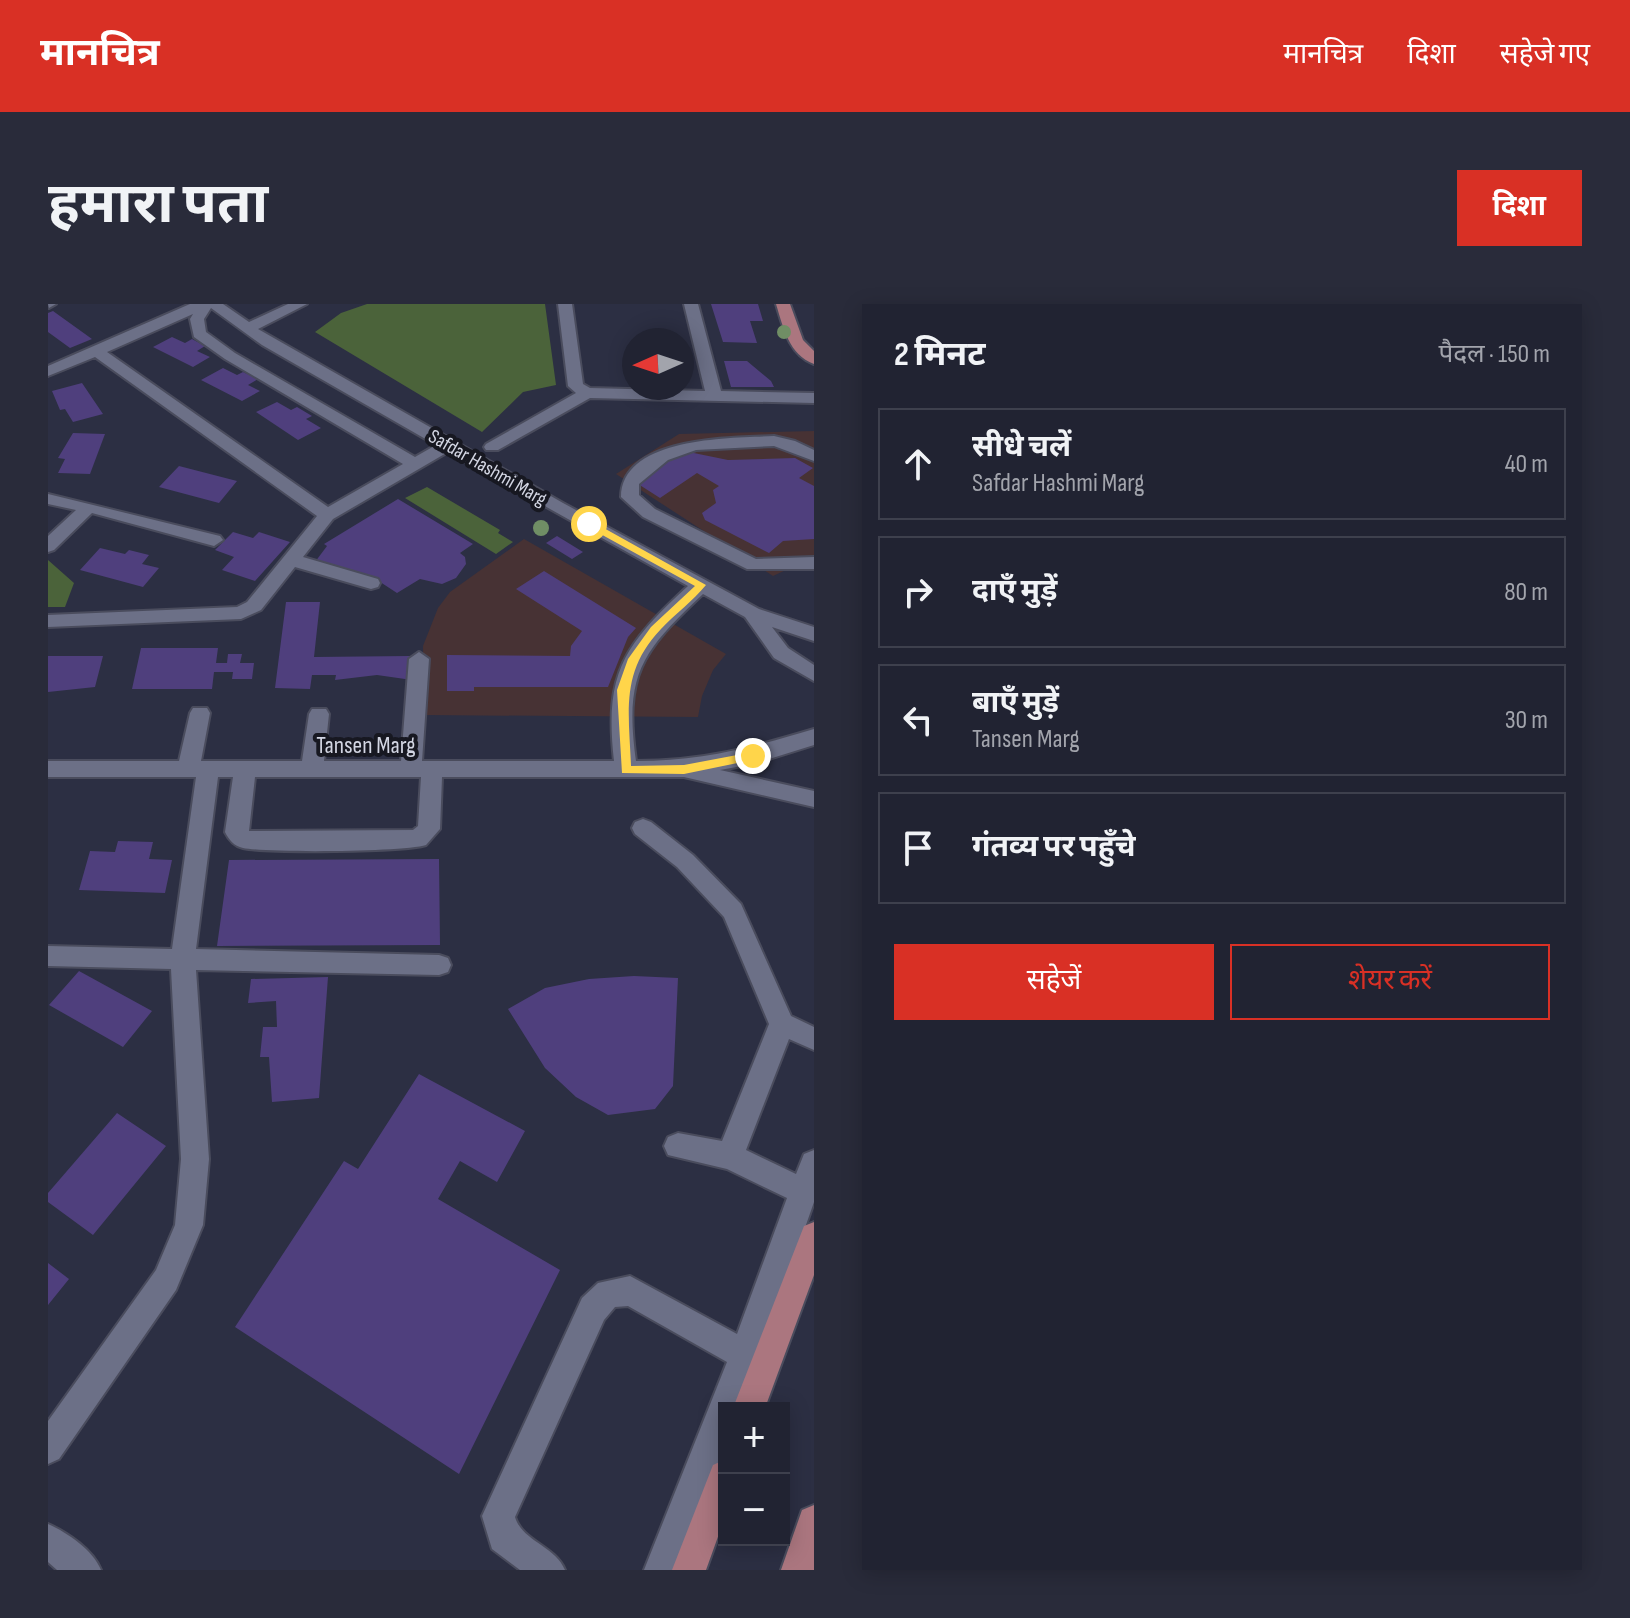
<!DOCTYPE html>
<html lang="hi">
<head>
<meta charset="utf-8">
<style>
	:root { --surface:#212332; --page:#292b3a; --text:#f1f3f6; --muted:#a2a4ac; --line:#3e404d; --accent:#d93025 }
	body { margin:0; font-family:"Sofia Sans Condensed","Noto Sans Devanagari",sans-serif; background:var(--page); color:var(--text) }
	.controls { position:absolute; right:24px; bottom:24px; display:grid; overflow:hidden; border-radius:0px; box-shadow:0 4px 20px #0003 }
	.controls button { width:72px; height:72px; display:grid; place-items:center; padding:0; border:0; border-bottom:2px solid var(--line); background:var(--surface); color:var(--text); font:40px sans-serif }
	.compass { position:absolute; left:574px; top:24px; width:72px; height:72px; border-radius:50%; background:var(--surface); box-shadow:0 4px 20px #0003; rotate:267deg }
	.stop { position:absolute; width:24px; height:24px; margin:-18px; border:6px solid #ffd54a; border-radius:50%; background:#fff }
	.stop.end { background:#ffd54a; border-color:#fff; box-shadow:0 2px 8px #0008 }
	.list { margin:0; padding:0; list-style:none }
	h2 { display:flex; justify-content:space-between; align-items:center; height:104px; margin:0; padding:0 32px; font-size:34px }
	h2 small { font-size:26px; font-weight:400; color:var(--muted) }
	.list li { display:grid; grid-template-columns:52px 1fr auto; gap:24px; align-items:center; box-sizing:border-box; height:112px; margin:0 16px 16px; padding:0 16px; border:2px solid var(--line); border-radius:0px }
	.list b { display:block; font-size:30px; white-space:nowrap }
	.list p { margin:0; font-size:26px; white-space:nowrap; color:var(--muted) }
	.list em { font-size:26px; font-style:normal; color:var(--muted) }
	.actions { display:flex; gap:16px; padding:24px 32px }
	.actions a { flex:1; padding:18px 0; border:2px solid var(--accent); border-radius:0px; text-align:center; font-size:28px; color:var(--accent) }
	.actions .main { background:var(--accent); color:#fff }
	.icon { flex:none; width:44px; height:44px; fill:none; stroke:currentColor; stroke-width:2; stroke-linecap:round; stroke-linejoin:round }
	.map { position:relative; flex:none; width:766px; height:1266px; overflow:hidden; border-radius:0px }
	header { display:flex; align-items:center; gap:48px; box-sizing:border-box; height:112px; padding:0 40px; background:var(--accent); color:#fff }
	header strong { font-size:38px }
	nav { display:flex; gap:44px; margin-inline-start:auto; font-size:28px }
	.intro { display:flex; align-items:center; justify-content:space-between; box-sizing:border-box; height:192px; padding:0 48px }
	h1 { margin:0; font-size:56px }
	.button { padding:20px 36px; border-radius:0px; background:var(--accent); color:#fff; font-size:28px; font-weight:700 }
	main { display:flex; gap:48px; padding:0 48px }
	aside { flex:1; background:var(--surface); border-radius:0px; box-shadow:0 4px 20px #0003 }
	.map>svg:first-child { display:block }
</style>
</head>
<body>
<header>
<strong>मानचित्र</strong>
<nav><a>मानचित्र</a><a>दिशा</a><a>सहेजे गए</a></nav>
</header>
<div class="intro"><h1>हमारा पता</h1><a class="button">दिशा</a></div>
<main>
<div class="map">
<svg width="766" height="1266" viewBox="0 0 766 1266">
	<rect width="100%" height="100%" fill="#2c2f43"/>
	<!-- commercial -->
	<path fill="#473234" d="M 766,127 L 766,253 L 725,272 L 568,170 L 631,130 Z
		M 476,235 L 678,350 L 665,366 L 654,392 L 650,413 L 376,411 L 375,342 L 390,304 L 402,288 Z"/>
	<!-- green -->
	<path fill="#4b633a" d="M 319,0 L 497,0 L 508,81 L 475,88 L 434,128 L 267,28 L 293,9 Z
		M 379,183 L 452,226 L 450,229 L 465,238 L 448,250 L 357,194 Z
		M 0,256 L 26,279 L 17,303 L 0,303 Z"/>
	<!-- building -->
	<path fill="#4f3f7d" d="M 663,0 L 710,0 L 715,17 L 702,17 L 709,39 L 675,38 Z
		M 5,7 L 44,35 L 22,44 L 0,28 L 0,9 Z
		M 124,33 L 137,39 L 144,35 L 157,42 L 149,47 L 162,53 L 145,63 L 105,43 Z
		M 676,57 L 699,57 L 723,77 L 726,83 L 683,83 Z
		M 175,64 L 189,71 L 195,68 L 210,75 L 200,81 L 212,87 L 194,97 L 153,76 Z
		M 34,79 L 55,110 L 25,118 L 17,105 L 12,106 L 4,87 Z
		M 229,98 L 243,106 L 249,103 L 264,112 L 258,115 L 273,124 L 250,136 L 208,108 Z
		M 25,129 L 57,130 L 42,170 L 10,169 L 17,155 L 10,154 Z
		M 636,147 L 680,156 L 747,154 L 765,164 L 751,174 L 766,182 L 766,235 L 735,237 L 721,249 L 657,216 L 654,209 L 668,199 L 665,186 L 671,182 L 649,169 L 612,194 L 587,178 Z
		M 131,162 L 189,177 L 171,199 L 111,183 Z
		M 350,195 L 425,240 L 412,249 L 417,253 L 418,260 L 408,274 L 394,280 L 372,275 L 349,289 L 323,272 L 267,258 L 279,242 L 276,240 Z
		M 185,228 L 205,234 L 211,228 L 242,238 L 207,277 L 174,266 L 186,253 L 167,246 Z
		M 509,232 L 535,248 L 524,255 L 498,239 Z
		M 52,244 L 77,250 L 81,246 L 101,251 L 94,260 L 111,264 L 95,283 L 32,266 Z
		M 496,267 L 588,324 L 580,333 L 560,383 L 426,383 L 426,387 L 399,387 L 399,351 L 522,352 L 523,342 L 534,327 L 468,285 Z
		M 238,298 L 272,298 L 266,353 L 362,352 L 364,376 L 329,371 L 287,376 L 288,371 L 264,371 L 262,385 L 227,384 Z
		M 93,344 L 170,344 L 168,359 L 179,359 L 180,350 L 194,350 L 192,359 L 206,359 L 204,375 L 184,375 L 185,368 L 166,368 L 164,385 L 84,385 Z
		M 0,352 L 55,352 L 47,383 L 0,388 Z
		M 70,537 L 105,538 L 101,555 L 124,556 L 117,589 L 31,586 L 42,547 L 67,548 Z
		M 391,555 L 392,641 L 169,642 L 181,556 Z
		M 31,667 L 104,707 L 75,743 L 1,701 Z
		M 586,672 L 630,674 L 625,782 L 607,805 L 560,811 L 528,793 L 497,764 L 460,705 L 497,684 L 541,675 Z
		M 280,673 L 271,794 L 224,798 L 221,753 L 212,753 L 215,723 L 229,723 L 228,697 L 200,699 L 203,675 Z
		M 371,770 L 477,827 L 449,878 L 412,857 L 390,895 L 512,966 L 411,1170 L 187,1023 L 296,857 L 310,865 Z
		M 69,809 L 118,842 L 45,931 L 0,898 L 0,889 Z
		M 0,959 L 21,975 L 0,1001 Z"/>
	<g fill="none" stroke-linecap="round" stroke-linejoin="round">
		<defs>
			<path id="minor" d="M 0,0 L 8,0 L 1,4 Z
				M 142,0 L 175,0 L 201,18 L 240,0 L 259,0 L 210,25 L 515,199 L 711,305 L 766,323 L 766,337 L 724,323 L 740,344 L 766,361 L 766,377 L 726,354 L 697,313 L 655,290 C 593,348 576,371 588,457 C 654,457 703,444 766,425 L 766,441 L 705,460 L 672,466 L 766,487 L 766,503 L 636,473 L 394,473 L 392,525 L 378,541 C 356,548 219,549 195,544 C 186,542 181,536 177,528 L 185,473 L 170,473 L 148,645 L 391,651 L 400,654 L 403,661 L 400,668 L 391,671 L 148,666 L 161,855 L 155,921 L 128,986 L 11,1155 L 0,1160 L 0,1117 L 108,966 L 127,921 L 133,855 L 123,665 L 0,662 L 0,642 L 124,645 L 148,473 L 0,473 L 0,457 L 131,457 L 142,409 L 145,404 L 159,404 L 162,409 L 153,457 L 254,457 L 261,410 L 264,405 L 278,405 L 281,410 L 276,457 L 353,457 L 361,355 L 371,348 L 381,355 L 374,457 L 566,457 C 556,368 576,341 640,282 L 400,148 L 285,215 L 255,253 L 330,275 L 332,279 L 330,283 L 323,285 L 247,263 L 213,306 L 193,315 L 0,323 L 0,311 L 189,303 L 199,298 L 269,212 L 47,53 L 0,72 L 0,62 ZM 163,4 L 214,41 L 388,141 L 367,153 L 187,49 L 158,28 L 156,15 ZM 145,10 L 142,15 L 146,33 L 177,55 L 355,160 L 280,203 L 59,48 ZM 207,473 L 373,473 L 370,522 L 365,526 L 201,527 Z
				M 510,0 L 524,0 L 535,80 L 542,84 L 657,87 L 636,0 L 650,0 L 673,87 L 766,89 L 766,99 L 542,94 L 450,146 L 438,146 L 436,143 L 438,140 L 528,89 L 520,82 Z
				M 726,132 L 747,137 L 766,146 L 766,157 L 726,142 L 648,146 L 620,156 L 591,180 L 591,191 L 607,205 L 708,255 L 766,253 L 766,265 L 699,265 L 595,213 L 573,193 C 574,132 684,134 726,132 Z
				M 0,190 L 172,232 L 175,236 L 166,242 L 44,209 L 6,246 L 0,248 L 0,232 L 28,206 L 0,200 Z
				M 595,515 L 603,518 L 645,551 L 693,600 L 743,712 L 766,723 L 766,746 L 741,735 L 698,846 L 748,870 L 756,850 L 766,846 L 766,898 L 694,1104 L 676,1104 L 676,1149 L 630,1266 L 596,1266 L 679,1058 L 580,1002 L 567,1003 L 556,1016 L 467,1213 C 474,1237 507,1242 517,1266 L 472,1266 L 444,1245 L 434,1212 L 534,994 L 550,979 L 582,972 L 689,1030 L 739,894 L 679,865 L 620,851 L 616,842 L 620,833 L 630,829 L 674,837 L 721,720 L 676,613 L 629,563 L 587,530 L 584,524 L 587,518 Z
				M 0,1220 C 20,1229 45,1246 53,1266 L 9,1266 L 0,1258 Z"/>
			<path id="major" d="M 728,0 L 742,0 L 755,36 L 766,47 L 766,60 C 741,51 735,23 728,0 Z
				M 766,918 L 766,971 L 717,1104 L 685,1104 L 756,922 Z
				M 676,1156 L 676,1216 L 658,1266 L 624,1266 L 665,1161 Z
				M 766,1201 L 766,1266 L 733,1266 L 754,1206 Z"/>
		</defs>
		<!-- minor casing -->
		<use href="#minor" stroke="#4a4c5d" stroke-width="4"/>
		<!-- major casing -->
		<use href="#major" stroke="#4a4c5d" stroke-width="4"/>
		<!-- minor -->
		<use href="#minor" fill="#6c7087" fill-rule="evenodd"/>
		<!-- major -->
		<use href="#major" fill="#ab767f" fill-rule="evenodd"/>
	</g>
	<!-- trees -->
	<g fill="#708e65">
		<circle cx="736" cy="28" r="7"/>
		<circle cx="493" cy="224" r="8"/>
	</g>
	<!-- route -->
	<path fill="#ffd54a" d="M 538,218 L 545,218 L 658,281 C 645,297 627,310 613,325 C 572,368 581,408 583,462 L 636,461 L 705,448 L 711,452 L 709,455 L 636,470 L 574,469 L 569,386 L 580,355 L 603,323 L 647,282 L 538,222 Z"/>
	<g text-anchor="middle" stroke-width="8" stroke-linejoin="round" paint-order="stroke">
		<!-- far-street labels -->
		<g font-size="20" fill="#d3d6e3" stroke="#171821">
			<text transform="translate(440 163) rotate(30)" y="7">Safdar Hashmi Marg</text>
		</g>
		<!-- street labels -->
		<g font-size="24" fill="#d3d6e3" stroke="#171821">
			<text x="318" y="449">Tansen Marg</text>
		</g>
	</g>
</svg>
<div class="controls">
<button>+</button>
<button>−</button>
</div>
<svg class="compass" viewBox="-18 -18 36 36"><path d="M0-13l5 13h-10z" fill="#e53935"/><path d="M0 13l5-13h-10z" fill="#a2a4ac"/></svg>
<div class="stop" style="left:541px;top:220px"></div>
<div class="stop end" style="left:705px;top:452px"></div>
</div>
<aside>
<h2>2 मिनट<small>पैदल · 150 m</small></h2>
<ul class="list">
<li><svg class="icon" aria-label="ahead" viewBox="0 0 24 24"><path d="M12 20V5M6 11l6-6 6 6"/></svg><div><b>सीधे चलें</b><p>Safdar Hashmi Marg</p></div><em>40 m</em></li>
<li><svg class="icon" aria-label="right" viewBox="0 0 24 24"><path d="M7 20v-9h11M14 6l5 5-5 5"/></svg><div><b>दाएँ मुड़ें</b></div><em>80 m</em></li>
<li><svg class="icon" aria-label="left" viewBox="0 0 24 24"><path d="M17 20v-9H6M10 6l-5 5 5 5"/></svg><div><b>बाएँ मुड़ें</b><p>Tansen Marg</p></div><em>30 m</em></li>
<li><svg class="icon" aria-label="arrive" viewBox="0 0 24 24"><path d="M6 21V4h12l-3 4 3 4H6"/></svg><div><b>गंतव्य पर पहुँचे</b></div></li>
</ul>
<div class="actions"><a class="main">सहेजें</a><a>शेयर करें</a></div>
</aside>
</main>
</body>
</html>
